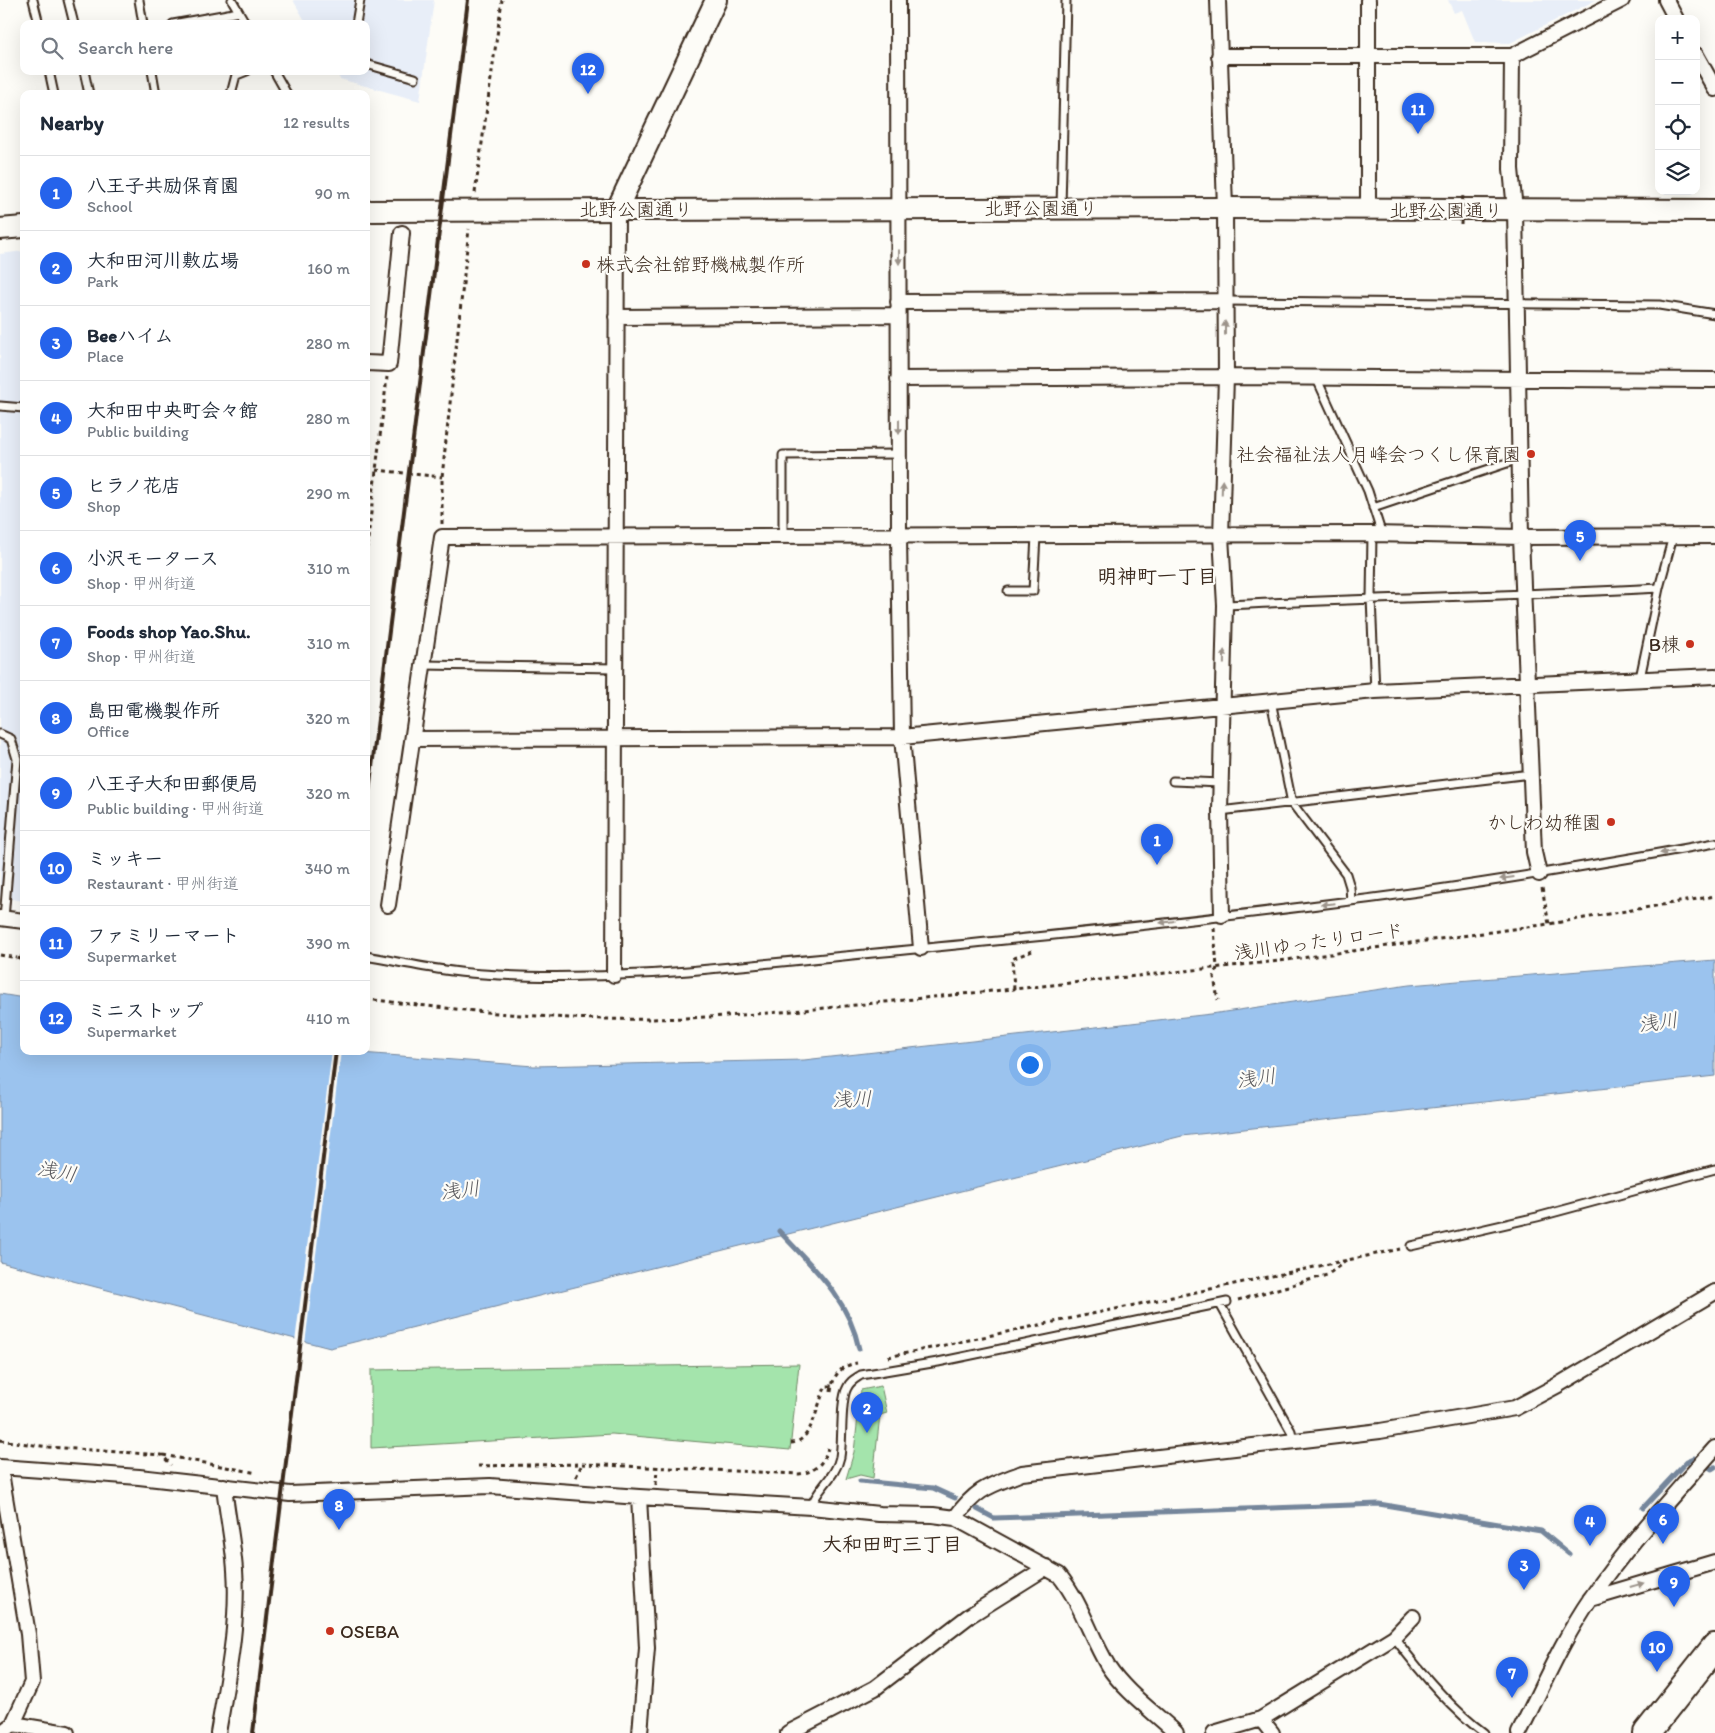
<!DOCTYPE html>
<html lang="en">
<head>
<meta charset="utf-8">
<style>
	:root { --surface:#fff; --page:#f2f2f3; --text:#1f2937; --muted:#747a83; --line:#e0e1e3; --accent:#2563eb }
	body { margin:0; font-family:Itim,"Klee One",sans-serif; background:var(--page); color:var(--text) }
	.controls { position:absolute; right:15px; top:15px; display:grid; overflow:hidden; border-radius:10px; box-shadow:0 5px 20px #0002 }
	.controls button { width:45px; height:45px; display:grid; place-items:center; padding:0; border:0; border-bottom:1px solid var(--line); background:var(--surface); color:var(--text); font:25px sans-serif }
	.you { position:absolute; left:1029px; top:1064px; width:18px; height:18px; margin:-12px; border:4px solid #fff; border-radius:50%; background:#1a73e8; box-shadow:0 0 0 8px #1a73e833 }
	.badge { display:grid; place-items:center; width:32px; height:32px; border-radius:50%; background:var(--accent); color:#fff; font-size:16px; font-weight:700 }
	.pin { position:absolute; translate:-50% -41px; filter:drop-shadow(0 1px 2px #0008) }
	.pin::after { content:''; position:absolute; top:26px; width:18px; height:15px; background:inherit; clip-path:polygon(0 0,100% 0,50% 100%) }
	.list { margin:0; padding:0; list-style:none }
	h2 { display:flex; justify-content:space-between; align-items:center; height:65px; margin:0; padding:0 20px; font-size:21px }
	h2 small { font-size:16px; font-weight:400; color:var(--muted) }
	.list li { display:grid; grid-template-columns:32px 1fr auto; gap:15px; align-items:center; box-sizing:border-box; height:75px; padding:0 20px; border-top:1px solid var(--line) }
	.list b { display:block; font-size:19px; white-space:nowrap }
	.list p { margin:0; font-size:16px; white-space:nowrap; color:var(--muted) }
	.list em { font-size:16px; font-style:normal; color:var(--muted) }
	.icon { flex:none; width:28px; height:28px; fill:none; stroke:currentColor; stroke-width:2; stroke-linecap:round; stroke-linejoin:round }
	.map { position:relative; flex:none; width:1715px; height:1733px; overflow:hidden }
	.search { position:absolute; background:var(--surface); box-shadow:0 5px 20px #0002; left:20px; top:20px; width:350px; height:55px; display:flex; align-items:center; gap:12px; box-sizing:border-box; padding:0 18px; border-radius:10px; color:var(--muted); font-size:19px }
	.panel { position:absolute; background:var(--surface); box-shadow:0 5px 20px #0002; left:20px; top:90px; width:350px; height:965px; border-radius:10px }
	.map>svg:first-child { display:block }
</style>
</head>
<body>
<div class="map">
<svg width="1715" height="1733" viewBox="0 0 1715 1733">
	<rect width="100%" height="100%" fill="#fdfcf7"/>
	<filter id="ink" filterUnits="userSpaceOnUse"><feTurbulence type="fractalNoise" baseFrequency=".02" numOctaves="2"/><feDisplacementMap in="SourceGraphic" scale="10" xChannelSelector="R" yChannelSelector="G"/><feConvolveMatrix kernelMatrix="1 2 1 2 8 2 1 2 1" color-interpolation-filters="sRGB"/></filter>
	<g filter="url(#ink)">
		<!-- built -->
		<path fill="#e8eef8" d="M 293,0 L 434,0 L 420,101 L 340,79 L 335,71 L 366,71 L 366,24 L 307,24 Z
			M 1448,0 L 1596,0 L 1510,43 L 1475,42 L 1462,10 L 1454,13 Z
			M 24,251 L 24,901 L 0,897 L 0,254 Z"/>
		<!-- green -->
		<path fill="#a4e4ac" stroke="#708765" d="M 799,1364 L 790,1450 L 612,1434 L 371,1448 L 371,1370 Z
			M 881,1386 L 887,1413 L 880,1415 L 873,1478 L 860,1475 L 846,1479 L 854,1452 L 861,1390 Z"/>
		<!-- water -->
		<path fill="#9bc3ee" stroke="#75869b" d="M 1715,960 L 1715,1076 L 1182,1136 L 330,1348 L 0,1262 L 0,994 L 24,998 L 24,1051 L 334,1051 L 534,1066 L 804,1060 L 1211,1014 L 1409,985 Z"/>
		<!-- pier -->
		<path fill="#fdfcf7" d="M 332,1051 L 341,1051 L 305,1344 L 295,1342 Z"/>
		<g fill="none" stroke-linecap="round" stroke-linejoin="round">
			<!-- stream -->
			<path stroke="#75869b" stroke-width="5" d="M 779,1231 C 813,1267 849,1299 859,1349
				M 860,1481 L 933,1488 L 955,1498
				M 1643,1508 L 1687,1461 L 1694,1458 L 1712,1469 L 1715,1467
				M 977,1509 L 994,1518 L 1379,1504 L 1541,1531 L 1569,1554"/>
			<defs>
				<path id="lane" d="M 33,0 L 39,24
					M 68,0 L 74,24
					M 139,0 L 143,24
					M 232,0 L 246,24
					M 227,14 L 228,24
					M 173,24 L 239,12
					M 356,24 L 360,0
					M 366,64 L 415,78
					M 49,71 L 54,94
					M 84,71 L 89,94
					M 152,71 L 156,94
					M 274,71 L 287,94
					M 237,75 L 247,71
					M 231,94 L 237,71
					M 1061,207 L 1066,0
					M 1225,301 L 1659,305 L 1715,314
					M 1316,377 L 1368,491 L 1382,535
					M 0,406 L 24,408
					M 1373,508 L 1519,459
					M 1372,534 L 1371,598 L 1375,691
					M 783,536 L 783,455 L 899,454
					M 1008,591 L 1033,591 L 1036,536
					M 1225,605 C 1369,598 1514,596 1659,588
					M 423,665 L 616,668
					M 1640,678 L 1659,588 L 1673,536
					M 1271,701 L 1292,803 L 1346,874 L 1350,887 L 1351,901
					M 0,734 L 11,739 L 17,759 L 4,919
					M 1173,781 L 1221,783
					M 1220,811 L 1531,774
					M 366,956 C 405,963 444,972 483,974 C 551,979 621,976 688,971 C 909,950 1130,929 1350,901 C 1472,886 1594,865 1715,843
					M 1411,1246 L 1537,1217 L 1715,1169
					M 1220,1304 L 1291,1431 L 1293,1440
					M 811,1507 C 817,1488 836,1477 840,1457 C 843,1440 840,1400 847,1388 C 850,1381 855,1379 861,1375 L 938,1362 L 1227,1302
					M 1394,1637 C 1420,1672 1449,1707 1484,1733"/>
				<path id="street" d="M 898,0 L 899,536 L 902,737 L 921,948
					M 1218,0 L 1225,208 L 1226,377 L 1221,536 L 1225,605 L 1220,811 L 1222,915
					M 1666,0 L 1676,19
					M 1696,55 L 1715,89
					M 1219,56 L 1512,56 L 1622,0
					M 1512,56 L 1511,169 L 1515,210 L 1521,537 L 1534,852 L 1539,874
					M 1368,210 L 1368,0
					M 898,302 L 1225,301
					M 616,317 L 898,315
					M 366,363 L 389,364 L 402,233
					M 898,379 L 1226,377 L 1715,380
					M 413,739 L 902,737 L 1375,691 L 1715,676
					M 388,905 L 442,537 L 1372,534 L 1521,537 L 1715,536
					M 0,918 L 24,921
					M 614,975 L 617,209
					M 0,1467 L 139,1477 L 290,1494 L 490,1486 L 639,1497 L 811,1507 L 879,1514 L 933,1515 L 955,1518 L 1059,1575 C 1081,1602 1090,1636 1108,1666 C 1125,1692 1154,1712 1176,1733
					M 0,1467 L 28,1634 L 32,1682 L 13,1724 L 1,1733
					M 639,1497 L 647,1648 L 640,1733
					M 955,1518 C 977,1488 989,1486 1022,1473 L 1380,1431 L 1515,1408 L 1558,1385 L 1715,1292
					M 1590,1599 L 1715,1562
					M 1261,1719 L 1272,1733
					M 13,1724 L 67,1733
					M 218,1733 C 227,1680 239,1624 235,1570 C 233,1542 227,1514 224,1486
					M 788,1733 L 875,1688 L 969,1616 L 1047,1567
					M 1214,1733 L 1261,1719 L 1394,1637 L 1413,1617
					M 1519,1733 C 1542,1688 1562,1640 1591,1598 C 1627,1545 1672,1497 1715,1448"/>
				<path id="secondary" d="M 617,209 L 716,0
					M 366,211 L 1225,208 L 1715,210
					M 0,229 L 24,227"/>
				<path id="highway" d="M 1647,1733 L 1715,1647"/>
			</defs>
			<!-- lane casing -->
			<use href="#lane" stroke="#3b2a1e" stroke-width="11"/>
			<!-- street casing -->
			<use href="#street" stroke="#3b2a1e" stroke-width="18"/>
			<!-- secondary casing -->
			<use href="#secondary" stroke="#3b2a1e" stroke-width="24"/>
			<!-- highway casing -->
			<use href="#highway" stroke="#3b2a1e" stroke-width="30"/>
			<!-- path -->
			<path stroke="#3b2a1e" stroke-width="3" stroke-dasharray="4 4" stroke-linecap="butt" d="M 475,193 L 502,0
				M 376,470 L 442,477
				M 442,524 L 442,477 L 469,229
				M 366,555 L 387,377
				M 1542,888 L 1549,924
				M 1214,928 L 1217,968 L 1214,977 L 1218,1000
				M 1032,951 L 1012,959 L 1014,989 L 1279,961 L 1549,924 L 1715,896
				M 0,955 L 17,958
				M 24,956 L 17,958 L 24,960
				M 366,999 C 460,1010 554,1021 649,1019 C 771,1017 893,1000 1014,989
				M 1238,1300 L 1327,1275 L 1346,1261
				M 888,1357 L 1400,1249
				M 831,1392 C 833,1375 840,1366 857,1363
				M 0,1440 L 48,1447 L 162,1455 L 171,1465
				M 791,1443 C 813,1442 817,1403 826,1386 L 833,1386
				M 163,1455 L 257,1473
				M 478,1466 L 582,1464 L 799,1474 C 815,1472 824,1463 828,1448
				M 576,1477 L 582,1464
				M 656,1485 L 657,1466"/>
			<!-- lane -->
			<use href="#lane" stroke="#fdfcf7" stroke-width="7"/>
			<!-- street -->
			<use href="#street" stroke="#fdfcf7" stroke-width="14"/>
			<!-- secondary -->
			<use href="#secondary" stroke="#fdfcf7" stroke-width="20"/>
			<!-- highway -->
			<use href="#highway" stroke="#fdfcf7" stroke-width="26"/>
			<!-- rail -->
			<path stroke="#3b2a1e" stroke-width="4" d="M 366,815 L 468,0
				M 253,1733 L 336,1051"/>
			<!-- path-bridge -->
			<path stroke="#3b2a1e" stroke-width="3" stroke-dasharray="4 4" stroke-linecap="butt" d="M 1461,224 L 1463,194"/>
		</g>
		<!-- one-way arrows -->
		<defs><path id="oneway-solid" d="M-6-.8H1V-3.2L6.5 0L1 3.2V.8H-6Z" transform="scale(1.25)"/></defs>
		<g fill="#9c938a">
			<use href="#oneway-solid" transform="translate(899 257) rotate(90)"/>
			<use href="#oneway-solid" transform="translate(1225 328) rotate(-90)"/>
			<use href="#oneway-solid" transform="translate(899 427) rotate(90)"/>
			<use href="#oneway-solid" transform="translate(1222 487) rotate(-88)"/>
			<use href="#oneway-solid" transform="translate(1224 657) rotate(-89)"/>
			<use href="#oneway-solid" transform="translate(1667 852) rotate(170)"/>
			<use href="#oneway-solid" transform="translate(1507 878) rotate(172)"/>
			<use href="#oneway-solid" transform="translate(1328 904) rotate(174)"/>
			<use href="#oneway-solid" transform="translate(1167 922) rotate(173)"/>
			<use href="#oneway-solid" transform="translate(1637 1585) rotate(-16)"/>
		</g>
	</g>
	<!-- markers -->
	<g fill="#c8321e" stroke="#fdfcf7" stroke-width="2">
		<circle cx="586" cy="264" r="5"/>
		<circle cx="1531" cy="454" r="5"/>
		<circle cx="1690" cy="644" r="5"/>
		<circle cx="1611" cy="822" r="5"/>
		<circle cx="330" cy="1631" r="5"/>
	</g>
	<g text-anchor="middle" stroke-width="4.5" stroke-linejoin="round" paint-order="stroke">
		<!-- street labels -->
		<g font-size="19" fill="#3b2a1e" stroke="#fdfcf7">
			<text x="1041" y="215">北野公園通り</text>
			<text x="636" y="216">北野公園通り</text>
			<text x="1446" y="217">北野公園通り</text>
			<text transform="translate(1319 941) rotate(-8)" y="7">浅川ゆったりロード</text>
		</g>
		<!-- poi labels -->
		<g font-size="19" fill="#3b2a1e" stroke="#fdfcf7" text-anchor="end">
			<text x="596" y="271" text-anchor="start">株式会社舘野機械製作所</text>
			<text x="1521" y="461">社会福祉法人月峰会つくし保育園</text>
			<text x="1680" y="651">B棟</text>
			<text x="1601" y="829">かしわ幼稚園</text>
			<text x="340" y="1638" text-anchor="start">OSEBA</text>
		</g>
		<!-- neighbourhood labels -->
		<g font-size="20" font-weight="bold" fill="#3b2a1e" stroke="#fdfcf7">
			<text x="1157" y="583">明神町一丁目</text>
			<text x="892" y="1551">大和田町三丁目</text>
		</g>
		<!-- water labels -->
		<g font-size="20" font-style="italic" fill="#58585c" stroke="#fdfcf7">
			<text transform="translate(1658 1022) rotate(-8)" y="7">浅川</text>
			<text transform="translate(1256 1078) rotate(-8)" y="7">浅川</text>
			<text transform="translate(852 1099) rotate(-2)" y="7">浅川</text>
			<text transform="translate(57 1171) rotate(10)" y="7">浅川</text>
			<text transform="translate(460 1190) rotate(-7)" y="7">浅川</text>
		</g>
	</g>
</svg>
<div class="controls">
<button>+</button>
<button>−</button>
<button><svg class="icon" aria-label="locate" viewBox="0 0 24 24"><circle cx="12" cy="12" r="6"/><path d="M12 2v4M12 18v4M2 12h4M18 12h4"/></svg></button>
<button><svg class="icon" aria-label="layers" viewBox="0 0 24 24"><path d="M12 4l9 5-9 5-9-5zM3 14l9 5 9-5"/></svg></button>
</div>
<div class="you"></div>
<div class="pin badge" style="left:1157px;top:865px">1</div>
<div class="pin badge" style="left:867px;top:1433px">2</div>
<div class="pin badge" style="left:1524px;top:1590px">3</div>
<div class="pin badge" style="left:1590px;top:1546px">4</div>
<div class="pin badge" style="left:1580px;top:561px">5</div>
<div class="pin badge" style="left:1663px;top:1544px">6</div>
<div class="pin badge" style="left:1512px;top:1698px">7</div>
<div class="pin badge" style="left:339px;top:1530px">8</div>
<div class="pin badge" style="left:1674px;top:1607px">9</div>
<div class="pin badge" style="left:1657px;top:1672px">10</div>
<div class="pin badge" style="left:1418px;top:134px">11</div>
<div class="pin badge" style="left:588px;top:94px">12</div>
<div class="search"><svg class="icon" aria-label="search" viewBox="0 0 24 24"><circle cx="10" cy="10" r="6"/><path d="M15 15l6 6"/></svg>Search here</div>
<section class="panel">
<h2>Nearby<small>12 results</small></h2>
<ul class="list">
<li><span class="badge">1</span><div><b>八王子共励保育園</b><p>School</p></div><em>90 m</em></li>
<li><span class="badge">2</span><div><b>大和田河川敷広場</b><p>Park</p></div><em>160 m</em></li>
<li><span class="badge">3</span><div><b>Beeハイム</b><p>Place</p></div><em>280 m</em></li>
<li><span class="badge">4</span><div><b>大和田中央町会々館</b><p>Public building</p></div><em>280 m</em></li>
<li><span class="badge">5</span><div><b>ヒラノ花店</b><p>Shop</p></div><em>290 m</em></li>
<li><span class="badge">6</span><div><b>小沢モータース</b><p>Shop · 甲州街道</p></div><em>310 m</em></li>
<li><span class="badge">7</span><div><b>Foods shop Yao.Shu.</b><p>Shop · 甲州街道</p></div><em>310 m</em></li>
<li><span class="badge">8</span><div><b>島田電機製作所</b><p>Office</p></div><em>320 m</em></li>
<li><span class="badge">9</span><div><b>八王子大和田郵便局</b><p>Public building · 甲州街道</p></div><em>320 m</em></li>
<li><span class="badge">10</span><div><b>ミッキー</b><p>Restaurant · 甲州街道</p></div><em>340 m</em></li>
<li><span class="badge">11</span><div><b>ファミリーマート</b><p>Supermarket</p></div><em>390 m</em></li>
<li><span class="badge">12</span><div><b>ミニストップ</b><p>Supermarket</p></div><em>410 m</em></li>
</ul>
</section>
</div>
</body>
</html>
